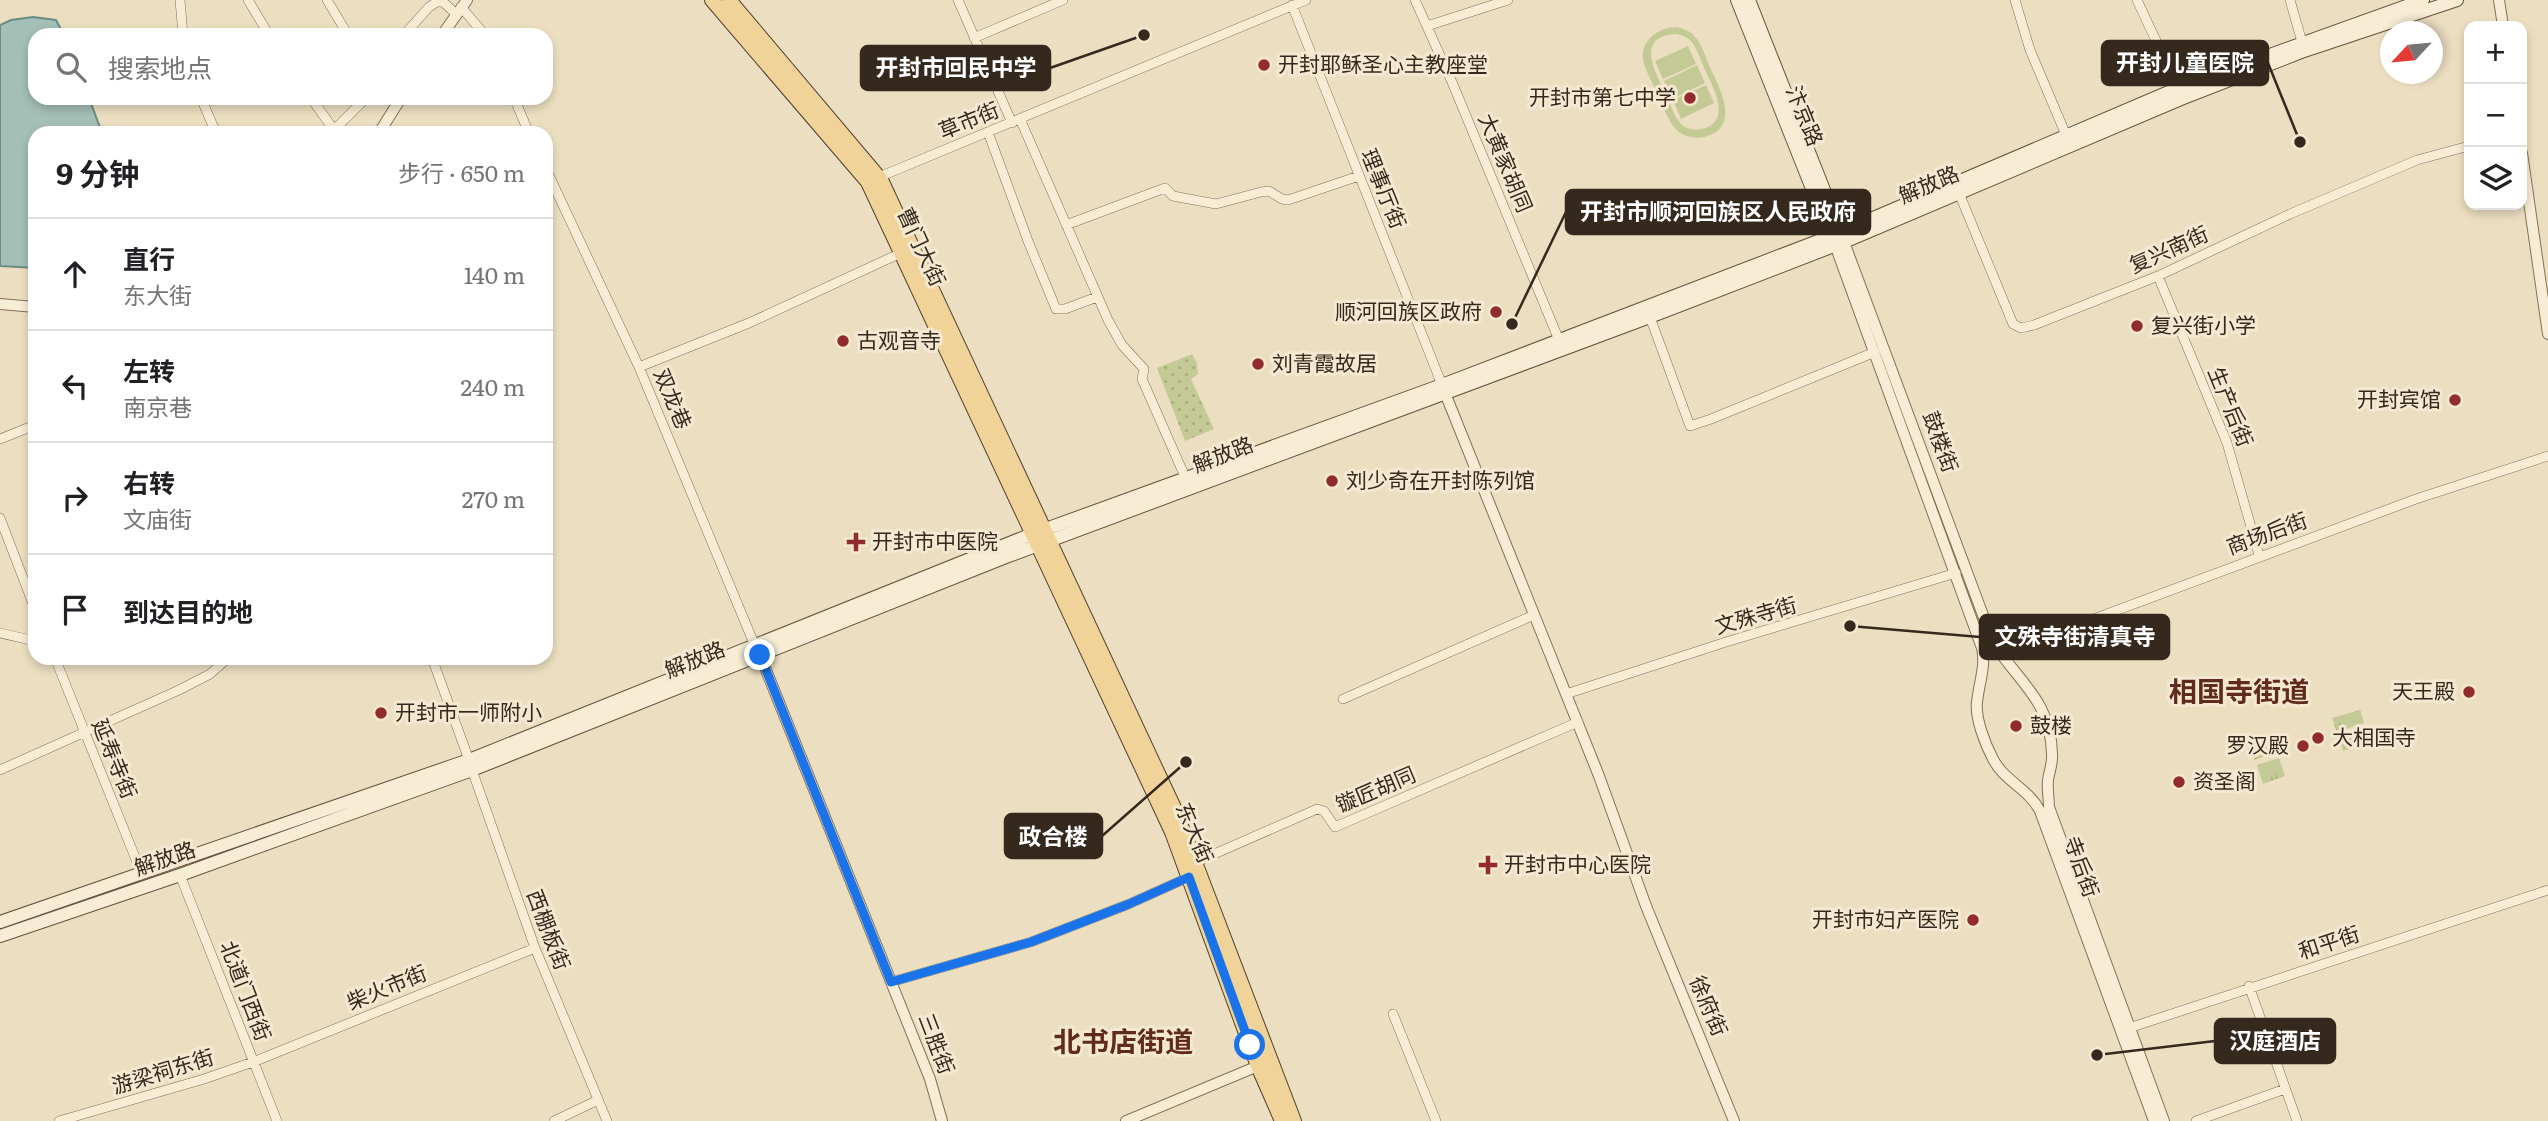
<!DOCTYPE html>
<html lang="zh">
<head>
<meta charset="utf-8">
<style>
	:root { --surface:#fff; --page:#f6f6f6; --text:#202124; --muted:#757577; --line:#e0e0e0 }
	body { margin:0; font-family:Literata,"Noto Sans SC",serif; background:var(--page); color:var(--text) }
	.controls { position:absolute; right:21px; top:21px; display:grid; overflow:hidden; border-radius:14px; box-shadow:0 4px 10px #0003 }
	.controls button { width:63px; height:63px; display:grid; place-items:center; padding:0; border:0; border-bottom:2px solid var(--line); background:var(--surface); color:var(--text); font:35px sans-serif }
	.compass { position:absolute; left:2380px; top:21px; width:63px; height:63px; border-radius:50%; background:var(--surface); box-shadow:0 4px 10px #0003; rotate:244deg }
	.stop { position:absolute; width:21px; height:21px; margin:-16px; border:5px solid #1a73e8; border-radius:50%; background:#fff }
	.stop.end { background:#1a73e8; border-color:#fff; box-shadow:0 2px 7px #0008 }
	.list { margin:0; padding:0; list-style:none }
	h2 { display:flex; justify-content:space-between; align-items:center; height:91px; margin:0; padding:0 28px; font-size:30px }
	h2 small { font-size:23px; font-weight:400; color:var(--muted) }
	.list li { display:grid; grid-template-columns:46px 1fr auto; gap:21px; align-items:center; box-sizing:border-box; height:112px; padding:0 28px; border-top:2px solid var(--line) }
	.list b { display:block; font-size:26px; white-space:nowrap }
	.list p { margin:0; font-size:23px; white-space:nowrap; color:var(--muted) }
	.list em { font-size:23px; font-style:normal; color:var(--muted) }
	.icon { flex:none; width:38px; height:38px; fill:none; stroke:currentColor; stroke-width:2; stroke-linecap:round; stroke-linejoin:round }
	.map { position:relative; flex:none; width:2548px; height:1121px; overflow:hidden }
	.search { position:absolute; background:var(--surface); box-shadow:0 4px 10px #0003; left:28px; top:28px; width:525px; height:77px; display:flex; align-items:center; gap:18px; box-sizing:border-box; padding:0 24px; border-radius:21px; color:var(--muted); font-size:26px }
	.panel { position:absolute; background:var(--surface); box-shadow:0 4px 10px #0003; left:28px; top:126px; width:525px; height:539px; border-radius:21px }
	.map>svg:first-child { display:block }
</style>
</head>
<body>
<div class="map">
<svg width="2548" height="1121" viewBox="0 0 2548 1121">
	<defs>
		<pattern id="grass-tufts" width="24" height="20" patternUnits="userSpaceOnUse" patternTransform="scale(1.75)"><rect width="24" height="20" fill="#c4ca95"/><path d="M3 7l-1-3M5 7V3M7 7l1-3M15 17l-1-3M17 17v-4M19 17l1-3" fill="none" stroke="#a9ae80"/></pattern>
		<pattern id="garden-dots" width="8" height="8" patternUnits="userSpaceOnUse" patternTransform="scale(1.75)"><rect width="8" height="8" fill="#c4ca95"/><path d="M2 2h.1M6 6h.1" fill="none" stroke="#a9ae80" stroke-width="1.8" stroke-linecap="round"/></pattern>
	</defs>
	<rect width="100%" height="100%" fill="#ecdfc1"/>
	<!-- grass -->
	<path fill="url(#grass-tufts)" d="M 2360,710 L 2364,723 L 2337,732 L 2332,718 Z
		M 2366,729 L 2370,742 L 2343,751 L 2339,738 Z
		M 2271,733 L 2277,752 L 2254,760 L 2248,741 Z
		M 2279,758 L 2285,776 L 2263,784 L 2257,765 Z"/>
	<!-- park -->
	<path fill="#c4ca95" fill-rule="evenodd" d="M 1677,27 C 1684,29 1691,31 1695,37 C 1702,44 1705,56 1709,65 C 1719,87 1743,128 1704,137 C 1695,139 1686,137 1679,132 C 1669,124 1665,110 1660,99 C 1655,87 1646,73 1643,60 C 1640,40 1659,27 1677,27 ZM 1676,34 C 1682,35 1687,37 1691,41 C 1697,48 1701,61 1705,70 C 1713,87 1733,122 1702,129 C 1695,131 1687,129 1682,125 C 1674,118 1671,105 1667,96 C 1657,75 1633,36 1676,34 Z
		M 1688,46 L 1696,64 L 1663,79 L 1655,61 Z
		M 1697,65 L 1705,83 L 1672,99 L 1664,81 Z
		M 1706,85 L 1714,103 L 1681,119 L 1673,100 Z"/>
	<!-- garden -->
	<path fill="url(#garden-dots)" d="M 1192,354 L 1197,363 L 1198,374 L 1191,379 L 1214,429 L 1185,441 L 1157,368 Z"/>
	<!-- water -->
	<path fill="#a3bfb6" stroke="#6b8c83" stroke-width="2" d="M 33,17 L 56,20 L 64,35 L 35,35 L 35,98 L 89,98 L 102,133 L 35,133 L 35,268 L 0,266 L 0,25 L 11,20 Z"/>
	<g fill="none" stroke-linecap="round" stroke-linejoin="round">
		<defs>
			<path id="minor" d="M 180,0 L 183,35
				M 248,0 L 269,35
				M 327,0 L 348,35
				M 441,0 L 456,14
				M 958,0 L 1012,123
				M 1415,0 L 1452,82 L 1559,340
				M 2015,0 L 2030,50 L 2066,135
				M 2137,0 L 2178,88
				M 2290,0 L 2302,42
				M 1292,5 L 1442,385
				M 461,7 L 485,35
				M 1427,26 L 1508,0
				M 404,35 L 429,7 L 440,0
				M 974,38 L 1063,0
				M 201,98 L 216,133
				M 311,98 L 334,130
				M 514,98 L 529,133
				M 1020,119 L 1108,320 L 1122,345 L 1144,369 L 1142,379 L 1186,479
				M 988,132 L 1028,241 L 1056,309 L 1065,309 L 1097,297
				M 331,133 L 366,98
				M 546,169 L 639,367 L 755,646
				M 879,177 L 1306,0
				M 1959,193 L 2013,324 L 2021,328 L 2034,325 L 2158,276 L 2290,214 L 2417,160 L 2469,146
				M 1066,225 L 1165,188 L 1173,196 L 1216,204 L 1261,192 L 1269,191 L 1282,199 L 1288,200 L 1359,176
				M 2158,276 L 2227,443 L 2259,555
				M 1650,317 L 1690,426 L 1711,419 L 1875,352
				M 639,367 L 749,323 L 901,253
				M 0,439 L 35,425
				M 0,518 L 35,609
				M 0,633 L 35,641
				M 2002,653 L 2416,499 L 2548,456
				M 55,658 L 141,872
				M 432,658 L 469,760
				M 1566,694 L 1726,642 L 1956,573
				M 1343,699 L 1534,615
				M 0,770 L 179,690 L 210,674 L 228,658
				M 472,770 L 535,948 L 607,1121
				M 1196,862 L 1317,809 L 1324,811 L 1335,827 L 1578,722
				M 180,875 L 277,1121
				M 891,982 L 1031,942 L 1129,904 L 1189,877
				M 2249,986 L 2297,1121
				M 1393,1014 L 1436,1121
				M 2126,1029 L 2548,890
				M 59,1121 L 204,1079 L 253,1062 L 535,948
				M 554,1121 L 598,1100
				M 2196,1121 L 2285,1089"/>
			<path id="tertiary" d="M 2499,0 L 2503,26
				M 442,35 L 467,0
				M 379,133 L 401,98
				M 2522,153 L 2548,334
				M 1844,242 L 1993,642 C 2018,682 2051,700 2052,754 C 2053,763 2049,772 2048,780 C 2047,790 2049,798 2049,807 L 2164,1121
				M 1835,245 L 1982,648 C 1986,666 1979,683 1977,702 C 1975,718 1985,744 1993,759 C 2004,781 2029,789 2040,811 L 2154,1121
				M 0,304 L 35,307
				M 1445,393 L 1599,776 L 1646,906 L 1734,1121
				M 760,655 L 930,1079 L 942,1121
				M 1126,1121 L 1258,1066"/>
			<path id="secondary" d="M 1737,0 L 1834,244
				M 1749,0 L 1843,238
				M 0,922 L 469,760 L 1032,534 L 1442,385 L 1831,236 L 2178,88 L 2423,0
				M 0,936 L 180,875 L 472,770 L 1006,557 L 1650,317 L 1844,242 L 2181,99 L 2304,51 L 2457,0"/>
			<path id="primary" d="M 712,0 L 868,182 L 1172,832 L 1258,1066 L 1282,1121
				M 729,0 L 881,180 L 1175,810 L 1294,1121"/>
		</defs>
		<!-- minor casing -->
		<use href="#minor" stroke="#857059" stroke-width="10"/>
		<!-- tertiary casing -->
		<use href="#tertiary" stroke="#857059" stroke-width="12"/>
		<!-- secondary casing -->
		<use href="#secondary" stroke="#66513c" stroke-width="14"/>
		<!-- primary casing -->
		<use href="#primary" stroke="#523e2d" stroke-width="16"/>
		<!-- minor -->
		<use href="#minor" stroke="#f7ecd4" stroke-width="9"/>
		<!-- tertiary -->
		<use href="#tertiary" stroke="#f7ecd4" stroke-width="10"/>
		<!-- secondary -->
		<use href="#secondary" stroke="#f7ecd4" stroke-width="12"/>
		<!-- primary -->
		<use href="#primary" stroke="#efd399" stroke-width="14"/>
	</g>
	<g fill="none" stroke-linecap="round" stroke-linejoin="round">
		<!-- route -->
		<path stroke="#1a73e8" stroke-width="9" d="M 760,655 L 891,982 L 1031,942 L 1129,904 L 1189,877 L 1250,1045"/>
	</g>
	<!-- markers -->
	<g fill="#922b2d" stroke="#f4e9d0" stroke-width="2.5">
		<circle cx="1264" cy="65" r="7"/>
		<circle cx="1690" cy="98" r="7"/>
		<circle cx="1496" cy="312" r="7"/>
		<circle cx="2137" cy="326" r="7"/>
		<circle cx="843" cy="341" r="7"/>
		<circle cx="1258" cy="364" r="7"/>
		<circle cx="2455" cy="400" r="7"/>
		<circle cx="1332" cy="481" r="7"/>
		<path d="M852.5 531.5h7v7h7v7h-7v7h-7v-7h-7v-7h7z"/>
		<circle cx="2469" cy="692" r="7"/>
		<circle cx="381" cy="713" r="7"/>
		<circle cx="2016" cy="726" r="7"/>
		<circle cx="2318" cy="738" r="7"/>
		<circle cx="2303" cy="746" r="7"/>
		<circle cx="2179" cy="782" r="7"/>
		<path d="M1484.5 854.5h7v7h7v7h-7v7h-7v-7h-7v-7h7z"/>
		<circle cx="1973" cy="920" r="7"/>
	</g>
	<g text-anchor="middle" stroke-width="6" stroke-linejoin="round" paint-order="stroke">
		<!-- poi labels -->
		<g font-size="21" fill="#35281d" stroke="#f4e9d0" text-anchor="start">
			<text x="1278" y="72">开封耶稣圣心主教座堂</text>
			<text x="1676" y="105" text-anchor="end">开封市第七中学</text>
			<text x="1482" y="319" text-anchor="end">顺河回族区政府</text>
			<text x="2151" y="333">复兴街小学</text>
			<text x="857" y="348">古观音寺</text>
			<text x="1272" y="371">刘青霞故居</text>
			<text x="2441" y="407" text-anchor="end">开封宾馆</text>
			<text x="1346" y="488">刘少奇在开封陈列馆</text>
			<text x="872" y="549">开封市中医院</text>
			<text x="2455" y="699" text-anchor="end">天王殿</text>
			<text x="395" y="720">开封市一师附小</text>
			<text x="2030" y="733">鼓楼</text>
			<text x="2332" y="745">大相国寺</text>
			<text x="2289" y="753" text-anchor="end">罗汉殿</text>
			<text x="2193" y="789">资圣阁</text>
			<text x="1504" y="872">开封市中心医院</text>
			<text x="1959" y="927" text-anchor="end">开封市妇产医院</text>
		</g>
		<!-- street labels -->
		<g font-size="21" fill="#35281d" stroke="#f4e9d0">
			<text transform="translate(1804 116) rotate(68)" y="7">汴京路</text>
			<text transform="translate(969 121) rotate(-22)" y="7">草市街</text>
			<text transform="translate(1505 163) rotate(67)" y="7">大黄家胡同</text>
			<text transform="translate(1929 185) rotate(-23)" y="7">解放路</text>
			<text transform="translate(1383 189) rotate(68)" y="7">理事厅街</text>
			<text transform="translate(921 247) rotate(65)" y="7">曹门大街</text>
			<text transform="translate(2169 250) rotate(-24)" y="7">复兴南街</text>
			<text transform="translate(672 399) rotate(67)" y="7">双龙巷</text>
			<text transform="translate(2230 407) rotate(68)" y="7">生产后街</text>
			<text transform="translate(1940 442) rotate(70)" y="7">鼓楼街</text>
			<text transform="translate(1223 455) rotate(-21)" y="7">解放路</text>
			<text transform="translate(2267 534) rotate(-20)" y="7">商场后街</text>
			<text transform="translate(1756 616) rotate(-16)" y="7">文殊寺街</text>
			<text transform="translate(695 660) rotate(-22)" y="7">解放路</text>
			<text transform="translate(114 759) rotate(68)" y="7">延寿寺街</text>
			<text transform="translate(1376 790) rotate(-23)" y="7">镟匠胡同</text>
			<text transform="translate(1194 833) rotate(67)" y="7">东大街</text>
			<text transform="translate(165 859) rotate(-19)" y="7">解放路</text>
			<text transform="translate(2081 867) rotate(70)" y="7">寺后街</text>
			<text transform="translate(548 930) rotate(69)" y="7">西棚板街</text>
			<text transform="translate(2329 943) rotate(-18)" y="7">和平街</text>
			<text transform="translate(387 988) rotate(-22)" y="7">柴火市街</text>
			<text transform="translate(245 991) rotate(69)" y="7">北道门西街</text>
			<text transform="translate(1708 1006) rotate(67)" y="7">徐府街</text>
			<text transform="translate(936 1044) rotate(69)" y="7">三胜街</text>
			<text transform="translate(163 1072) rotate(-17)" y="7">游梁祠东街</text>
		</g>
		<!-- district labels -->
		<g font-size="28" font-weight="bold" fill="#602b1e" stroke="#f4e9d0">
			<text x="2239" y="702">相国寺街道</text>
			<text x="1123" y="1052">北书店街道</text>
		</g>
	</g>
	<!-- callouts -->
	<path fill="none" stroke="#35281d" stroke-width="2.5" d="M2300 142L2268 63M1144 35L1050 68M1512 324L1566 212M1850 626L1980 637M1186 762L1102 836M2097 1055L2215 1041"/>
	<g fill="#35281d" stroke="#f4e9d0" stroke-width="2.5">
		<circle cx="2300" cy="142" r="7"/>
		<circle cx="1144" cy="35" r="7"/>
		<circle cx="1512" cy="324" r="7"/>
		<circle cx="1850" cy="626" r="7"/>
		<circle cx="1186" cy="762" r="7"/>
		<circle cx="2097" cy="1055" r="7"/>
	</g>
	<g fill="#35281d" stroke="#35281d" stroke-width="2.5">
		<rect x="2102" y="41" width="166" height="44" rx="7"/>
		<rect x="861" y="46" width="189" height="44" rx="7"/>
		<rect x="1566" y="190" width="304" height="44" rx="7"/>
		<rect x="1980" y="615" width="189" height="44" rx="7"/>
		<rect x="1005" y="814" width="97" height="44" rx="7"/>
		<rect x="2215" y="1019" width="120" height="44" rx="7"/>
	</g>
	<g font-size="23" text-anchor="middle" font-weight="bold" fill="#fff">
		<text x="2185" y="71">开封儿童医院</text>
		<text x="956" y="76">开封市回民中学</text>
		<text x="1718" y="220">开封市顺河回族区人民政府</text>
		<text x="2075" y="645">文殊寺街清真寺</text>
		<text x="1053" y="845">政合楼</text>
		<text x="2275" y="1049">汉庭酒店</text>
	</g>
</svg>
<div class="controls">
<button>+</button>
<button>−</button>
<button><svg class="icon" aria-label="layers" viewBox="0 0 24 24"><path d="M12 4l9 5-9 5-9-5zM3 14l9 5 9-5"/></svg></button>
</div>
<svg class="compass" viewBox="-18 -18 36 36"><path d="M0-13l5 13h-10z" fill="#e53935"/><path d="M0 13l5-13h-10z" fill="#757577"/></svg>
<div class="stop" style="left:1250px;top:1045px"></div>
<div class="stop end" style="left:760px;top:655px"></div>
<div class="search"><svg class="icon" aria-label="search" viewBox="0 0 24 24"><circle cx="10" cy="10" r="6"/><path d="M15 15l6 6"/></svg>搜索地点</div>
<section class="panel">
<h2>9 分钟<small>步行 · 650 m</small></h2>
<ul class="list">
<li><svg class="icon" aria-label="ahead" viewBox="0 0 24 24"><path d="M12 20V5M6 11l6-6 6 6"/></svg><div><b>直行</b><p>东大街</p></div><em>140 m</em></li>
<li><svg class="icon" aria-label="left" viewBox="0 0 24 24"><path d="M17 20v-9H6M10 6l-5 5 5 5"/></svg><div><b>左转</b><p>南京巷</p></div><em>240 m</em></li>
<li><svg class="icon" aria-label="right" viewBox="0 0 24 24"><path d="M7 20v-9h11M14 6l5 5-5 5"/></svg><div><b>右转</b><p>文庙街</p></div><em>270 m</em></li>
<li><svg class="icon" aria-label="arrive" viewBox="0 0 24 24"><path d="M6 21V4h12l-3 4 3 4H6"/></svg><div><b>到达目的地</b></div></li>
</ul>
</section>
</div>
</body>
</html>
